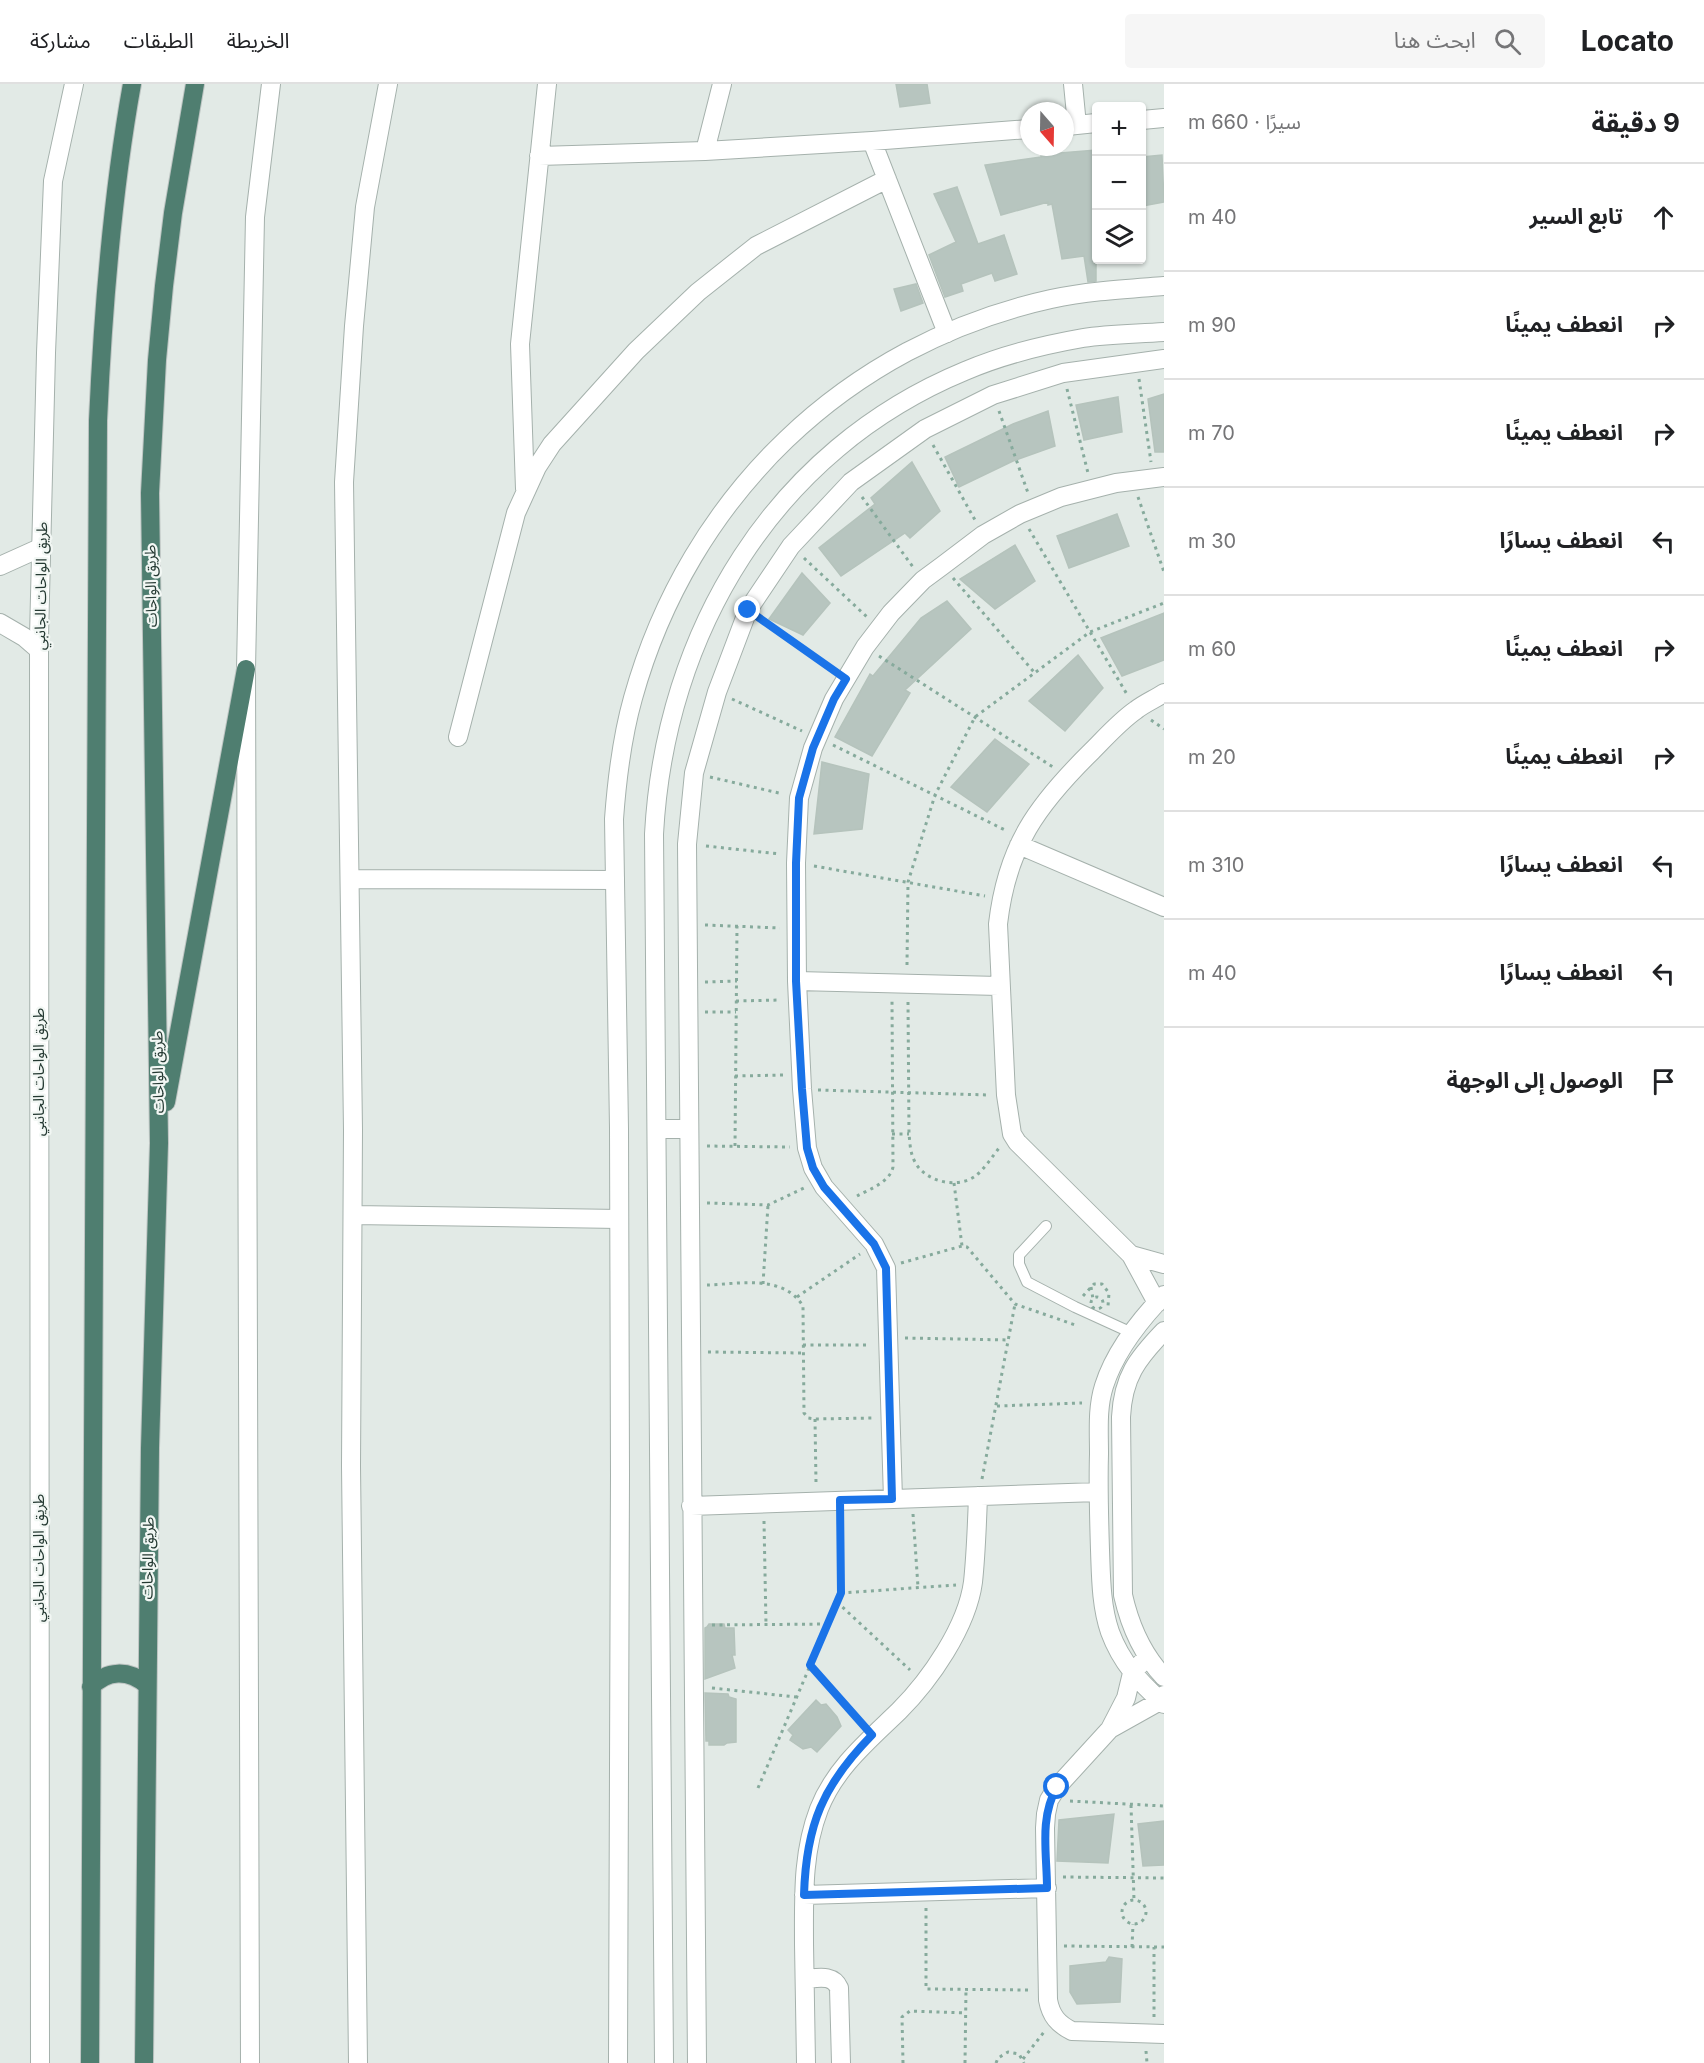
<!DOCTYPE html>
<html lang="ar">
<head>
<meta charset="utf-8">
<style>
	:root { --surface:#fff; --page:#f6f6f6; --text:#202124; --muted:#757577; --line:#e0e0e0 }
	body { margin:0; font-family:Inter,"Noto Sans Arabic",sans-serif; background:var(--page); color:var(--text); direction:rtl }
	.controls { position:absolute; right:18px; top:18px; display:grid; overflow:hidden; border-radius:6px; box-shadow:0 2px 4px #0004 }
	.controls button { width:54px; height:54px; display:grid; place-items:center; padding:0; border:0; border-bottom:2px solid var(--line); background:var(--surface); color:var(--text); font:30px sans-serif }
	.compass { position:absolute; left:1020px; top:18px; width:54px; height:54px; border-radius:50%; background:var(--surface); box-shadow:0 2px 4px #0004; rotate:160deg }
	.stop { position:absolute; width:18px; height:18px; margin:-14px; border:4px solid #1a73e8; border-radius:50%; background:#fff }
	.stop.end { background:#1a73e8; border-color:#fff; box-shadow:0 2px 6px #0008 }
	.list { margin:0; padding:0; list-style:none }
	h2 { display:flex; justify-content:space-between; align-items:center; height:78px; margin:0; padding:0 24px; font-size:26px }
	h2 small { font-size:20px; font-weight:400; color:var(--muted) }
	.list li { display:grid; grid-template-columns:39px 1fr auto; gap:18px; align-items:center; box-sizing:border-box; height:108px; padding:0 24px; border-top:2px solid var(--line) }
	.list b { display:block; font-size:22px; white-space:nowrap }
	.list em { font-size:20px; font-style:normal; color:var(--muted) }
	.icon { flex:none; width:33px; height:33px; fill:none; stroke:currentColor; stroke-width:2; stroke-linecap:round; stroke-linejoin:round }
	.map { position:relative; flex:none; width:1164px; height:1979px; overflow:hidden; direction:ltr }
	header { display:flex; align-items:center; gap:36px; box-sizing:border-box; height:84px; padding:0 30px; background:var(--surface); border-bottom:2px solid var(--line) }
	header strong { font-size:28px }
	nav { display:flex; gap:33px; margin-inline-start:auto; font-size:21px }
	.search { width:420px; height:54px; background:var(--page); display:flex; align-items:center; gap:15px; box-sizing:border-box; padding:0 21px; border-radius:6px; color:var(--muted); font-size:22px }
	main { display:flex }
	aside { flex:1; background:var(--surface) }
	.map>svg:first-child { display:block }
</style>
</head>
<body>
<header>
<strong>Locato</strong>
<div class="search"><svg class="icon" aria-label="search" viewBox="0 0 24 24"><circle cx="10" cy="10" r="6"/><path d="M15 15l6 6"/></svg>ابحث هنا</div>
<nav><a>الخريطة</a><a>الطبقات</a><a>مشاركة</a></nav>
</header>
<main>
<aside>
<h2>9 دقيقة<small>سيرًا · 660 m</small></h2>
<ul class="list">
<li><svg class="icon" aria-label="ahead" viewBox="0 0 24 24"><path d="M12 20V5M6 11l6-6 6 6"/></svg><div><b>تابع السير</b></div><em>40 m</em></li>
<li><svg class="icon" aria-label="right" viewBox="0 0 24 24"><path d="M7 20v-9h11M14 6l5 5-5 5"/></svg><div><b>انعطف يمينًا</b></div><em>90 m</em></li>
<li><svg class="icon" aria-label="right" viewBox="0 0 24 24"><path d="M7 20v-9h11M14 6l5 5-5 5"/></svg><div><b>انعطف يمينًا</b></div><em>70 m</em></li>
<li><svg class="icon" aria-label="left" viewBox="0 0 24 24"><path d="M17 20v-9H6M10 6l-5 5 5 5"/></svg><div><b>انعطف يسارًا</b></div><em>30 m</em></li>
<li><svg class="icon" aria-label="right" viewBox="0 0 24 24"><path d="M7 20v-9h11M14 6l5 5-5 5"/></svg><div><b>انعطف يمينًا</b></div><em>60 m</em></li>
<li><svg class="icon" aria-label="right" viewBox="0 0 24 24"><path d="M7 20v-9h11M14 6l5 5-5 5"/></svg><div><b>انعطف يمينًا</b></div><em>20 m</em></li>
<li><svg class="icon" aria-label="left" viewBox="0 0 24 24"><path d="M17 20v-9H6M10 6l-5 5 5 5"/></svg><div><b>انعطف يسارًا</b></div><em>310 m</em></li>
<li><svg class="icon" aria-label="left" viewBox="0 0 24 24"><path d="M17 20v-9H6M10 6l-5 5 5 5"/></svg><div><b>انعطف يسارًا</b></div><em>40 m</em></li>
<li><svg class="icon" aria-label="arrive" viewBox="0 0 24 24"><path d="M6 21V4h12l-3 4 3 4H6"/></svg><div><b>الوصول إلى الوجهة</b></div></li>
</ul>
</aside>
<div class="map">
<svg width="1164" height="1979" viewBox="0 0 1164 1979">
	<rect width="100%" height="100%" fill="#e2eae6"/>
	<!-- building -->
	<path fill="#b7c5bf" stroke="#b5c3bc" stroke-width="1.5" d="M 896,0 L 927,0 L 930,19 L 900,23 Z
		M 1059,64 L 1060,69 L 1096,66 L 1096,197 L 1088,198 L 1084,172 L 1062,175 L 1052,120 L 1048,121 L 1048,118 L 1001,131 L 985,81 L 1041,73 L 1041,71 Z
		M 1162,71 L 1164,118 L 1142,122 L 1142,73 Z
		M 957,103 L 978,160 L 1004,151 L 1017,190 L 995,197 L 992,189 L 961,200 L 963,207 L 945,213 L 929,171 L 956,158 L 934,110 Z
		M 916,200 L 923,219 L 901,227 L 894,205 Z
		M 1164,310 L 1164,368 L 1155,368 L 1148,315 Z
		M 1118,313 L 1122,348 L 1084,356 L 1076,321 Z
		M 1048,327 L 1055,362 L 1013,377 L 959,403 L 945,373 L 1013,340 Z
		M 912,378 L 940,427 L 910,454 L 905,449 L 841,492 L 819,464 L 875,420 L 871,414 Z
		M 1117,430 L 1129,462 L 1069,484 L 1057,452 Z
		M 1015,461 L 1035,497 L 995,525 L 960,495 Z
		M 802,489 L 830,519 L 803,551 L 769,535 Z
		M 947,517 L 971,545 L 905,606 L 910,609 L 872,672 L 835,653 L 870,590 L 873,592 L 921,534 Z
		M 1164,529 L 1164,576 L 1122,592 L 1101,554 Z
		M 1078,571 L 1103,604 L 1065,647 L 1029,617 Z
		M 995,655 L 1029,680 L 987,728 L 951,703 Z
		M 822,678 L 869,690 L 862,745 L 814,750 Z
		M 709,1540 L 724,1540 L 725,1544 L 734,1544 L 735,1571 L 732,1571 L 735,1584 L 705,1595 L 705,1544 L 707,1543 Z
		M 705,1609 L 728,1610 L 729,1613 L 736,1615 L 736,1658 L 727,1659 L 724,1661 L 709,1661 L 709,1657 L 706,1657 Z
		M 816,1616 L 821,1621 L 826,1620 L 837,1633 L 841,1642 L 817,1668 L 811,1663 L 803,1665 L 790,1656 L 793,1651 L 788,1646 Z
		M 1114,1730 L 1108,1779 L 1057,1777 L 1059,1736 Z
		M 1164,1737 L 1164,1781 L 1143,1782 L 1138,1740 Z
		M 1109,1873 L 1122,1875 L 1120,1918 L 1077,1920 L 1070,1908 L 1070,1882 L 1106,1878 Z"/>
	<g fill="none" stroke-linecap="round" stroke-linejoin="round">
		<defs>
			<path id="service" d="M 1046,1142 L 1019,1171 L 1019,1180 L 1027,1198 L 1075,1223 L 1132,1249"/>
			<path id="minor" d="M 1073,0 L 1077,41
				M 1142,36 L 1164,34
				M 1067,42 L 1096,39
				M 872,57 L 947,249
				M 705,67 L 722,0
				M 539,72 L 705,67 L 872,57 L 1029,45
				M 525,405 L 520,260 L 547,0
				M 0,482 L 42,463
				M 0,539 L 24,553 L 39,566
				M 458,653 L 516,429 L 537,383 L 552,360 L 636,267 L 698,208 L 756,162 L 887,95
				M 1019,761 L 1164,823
				M 350,795 L 615,796
				M 797,897 L 999,902
				M 353,1131 L 619,1135
				M 1131,1171 L 1164,1180
				M 1164,1211 C 1139,1237 1115,1267 1104,1302 C 1097,1324 1099,1347 1099,1370 C 1098,1402 1099,1434 1100,1466 C 1101,1493 1101,1522 1110,1548 C 1121,1578 1140,1599 1164,1620
				M 1157,1219 L 1131,1171 L 1017,1058 L 1012,1050 L 1006,1011 L 998,840 C 1007,762 1037,721 1092,667 C 1106,653 1120,637 1136,626 C 1145,619 1155,615 1164,609
				M 1164,1247 C 1137,1275 1123,1293 1121,1333 L 1123,1511 C 1130,1542 1142,1570 1164,1593
				M 893,1415 L 886,1184 L 874,1160 L 824,1103 L 813,1084 L 807,1064 L 802,1005 L 797,897 L 796,779 L 799,714 L 813,664 L 834,615 L 865,563 L 891,529 L 923,496 L 942,482 L 983,451 L 1020,430 L 1061,413 L 1116,399 L 1164,393
				M 691,1422 L 1098,1408
				M 1147,1573 L 1132,1589 L 1126,1614 L 1110,1645 L 1057,1703 L 1049,1716 L 1046,1730 L 1045,1744 L 1048,1916 C 1051,1932 1058,1940 1072,1947 L 1164,1950
				M 1110,1645 L 1160,1617 L 1164,1611
				M 804,1811 L 1047,1804
				M 805,1895 C 818,1894 833,1890 839,1904 L 841,1979
				M 358,1979 L 351,1382 L 353,1046 L 344,398 L 354,242 L 365,123 L 388,0
				M 697,1979 L 687,760 L 694,689 L 717,608 L 748,526 L 791,462 L 851,398 L 925,345 L 993,311 L 1063,289 L 1164,275
				M 806,1979 C 805,1939 805,1900 804,1860 C 804,1814 802,1769 819,1725 C 835,1684 868,1657 899,1627 C 930,1596 967,1543 973,1498 C 976,1470 977,1441 978,1412"/>
			<path id="tertiary" d="M 657,1045 L 689,1045
				M 40,1979 L 39,553 L 46,269 L 53,97 L 74,0
				M 250,1979 L 246,585 L 255,133 L 271,0
				M 618,1979 L 620,1390 L 619,1044 L 614,735 C 617,694 622,653 633,614 C 689,412 846,260 1051,215 C 1089,207 1126,205 1164,202
				M 664,1979 L 654,750 C 665,548 774,366 965,287 C 1002,271 1043,261 1083,254 C 1109,250 1137,250 1164,248"/>
			<path id="trunk" d="M 166,1018 L 246,585
				M 91,1603 C 107,1586 128,1585 147,1601
				M 90,1979 L 98,337 C 103,224 112,111 132,0
				M 144,1979 L 150,1364 L 159,1059 L 150,409 L 157,276 L 164,202 L 173,129 L 195,0"/>
		</defs>
		<!-- service casing -->
		<use href="#service" stroke="#a5b1ac" stroke-width="12"/>
		<!-- minor casing -->
		<use href="#minor" stroke="#a5b1ac" stroke-width="20"/>
		<!-- tertiary casing -->
		<use href="#tertiary" stroke="#a5b1ac" stroke-width="20"/>
		<!-- trunk casing -->
		<use href="#trunk" stroke="#bdc4c2" stroke-width="20"/>
		<!-- path -->
		<path stroke="#86aa9c" stroke-width="3" stroke-dasharray="3 4.5" stroke-linecap="butt" d="M 1139,295 L 1151,378
			M 1067,305 L 1088,389
			M 999,327 L 1028,409
			M 933,361 L 975,436
			M 862,413 L 913,483
			M 1138,413 L 1164,488
			M 1029,445 L 1128,612
			M 804,474 L 867,533
			M 953,494 L 1034,588
			M 764,537 L 832,585
			M 879,572 L 1053,683
			M 732,615 L 802,647
			M 1151,636 L 1164,645
			M 833,661 L 1007,747
			M 710,693 L 783,710
			M 706,762 L 780,770
			M 814,782 L 985,812
			M 705,841 L 780,844
			M 907,881 L 908,798 L 935,711 L 975,633 L 1090,548 L 1164,519
			M 705,898 L 737,897
			M 736,917 L 779,916
			M 908,918 L 909,1050 C 910,1059 910,1069 915,1078 C 925,1097 955,1105 974,1093 C 983,1087 992,1073 999,1064
			M 705,928 L 736,928
			M 735,992 L 785,991
			M 818,1006 L 989,1011
			M 892,1050 L 909,1050
			M 707,1062 L 790,1063
			M 735,1062 L 737,842
			M 954,1099 L 962,1162
			M 857,1112 C 870,1105 890,1098 893,1083 L 892,916
			M 707,1119 L 768,1121 L 804,1104
			M 901,1179 L 962,1162 L 967,1163 L 1015,1220 L 1078,1242
			M 763,1200 L 768,1121
			M 707,1201 C 739,1200 783,1190 803,1222 L 804,1329 L 808,1334 L 815,1335 L 874,1334
			M 1091,1203 L 1093,1215
			M 1083,1212 L 1094,1200 L 1102,1200 L 1109,1209 L 1108,1222
			M 797,1213 L 860,1170
			M1091 1219a6 6 0 1 1 12 0a6 6 0 1 1-12 0Z
			M 905,1254 L 1009,1256
			M 803,1261 L 870,1261
			M 708,1268 L 803,1269
			M 997,1322 L 1082,1319
			M 815,1335 L 816,1399
			M 982,1395 L 1015,1220
			M 913,1430 L 918,1503
			M 764,1437 L 766,1540
			M 841,1509 L 956,1501
			M 837,1518 L 910,1586
			M 712,1541 L 827,1540
			M 810,1581 L 861,1638
			M 712,1604 L 796,1613
			M 758,1704 L 841,1509 L 840,1434
			M 1070,1717 L 1164,1722
			M 1131,1721 L 1134,1816
			M 1063,1793 L 1164,1794
			M1122 1828a12 12 0 1 1 24 0a12 12 0 1 1-24 0Z
			M 926,1824 L 926,1905 L 1030,1906
			M 1064,1862 L 1164,1863
			M 1132,1863 L 1133,1840
			M 1154,1933 L 1154,1863
			M 1146,1967 L 1147,1979
			M 1023,1975 L 1044,1948
			M 903,1979 L 902,1933 L 910,1927 L 966,1929
			M 965,1979 L 966,1905
			M 996,1979 L 998,1974 L 1008,1968 L 1019,1970 L 1024,1979"/>
		<!-- service -->
		<use href="#service" stroke="#fff" stroke-width="10"/>
		<!-- minor -->
		<use href="#minor" stroke="#fff" stroke-width="18"/>
		<!-- tertiary -->
		<use href="#tertiary" stroke="#fff" stroke-width="18"/>
		<!-- trunk -->
		<use href="#trunk" stroke="#4f7e70" stroke-width="18"/>
	</g>
	<g fill="none" stroke-linecap="round" stroke-linejoin="round">
		<!-- route -->
		<path stroke="#1a73e8" stroke-width="8" d="M 748,526 L 846,595 L 834,615 L 813,664 L 799,714 L 796,779 L 796,897 L 802,1005 L 807,1064 L 813,1084 L 824,1103 L 874,1160 L 886,1184 L 892,1415 L 840,1416 L 841,1509 L 810,1581 L 872,1651 C 823,1701 806,1741 804,1811 L 1047,1804 C 1047,1770 1039,1734 1057,1703"/>
	</g>
	<g text-anchor="middle" stroke-width="4.5" stroke-linejoin="round" paint-order="stroke">
		<!-- street labels -->
		<g font-size="15" fill="#243932" stroke="#f2f7f4">
			<text transform="translate(41 502) rotate(-89)" y="5">طريق الواحات الجانبي</text>
			<text transform="translate(151 502) rotate(-91)" y="5">طريق الواحات</text>
			<text transform="translate(39 988) rotate(-90)" y="5">طريق الواحات الجانبي</text>
			<text transform="translate(158 988) rotate(-91)" y="5">طريق الواحات</text>
			<text transform="translate(39 1474) rotate(-90)" y="5">طريق الواحات الجانبي</text>
			<text transform="translate(148 1474) rotate(-89)" y="5">طريق الواحات</text>
		</g>
	</g>
</svg>
<div class="controls">
<button>+</button>
<button>−</button>
<button><svg class="icon" aria-label="layers" viewBox="0 0 24 24"><path d="M12 4l9 5-9 5-9-5zM3 14l9 5 9-5"/></svg></button>
</div>
<svg class="compass" viewBox="-18 -18 36 36"><path d="M0-13l5 13h-10z" fill="#e53935"/><path d="M0 13l5-13h-10z" fill="#757577"/></svg>
<div class="stop" style="left:1057px;top:1703px"></div>
<div class="stop end" style="left:748px;top:526px"></div>
</div>
</main>
</body>
</html>
